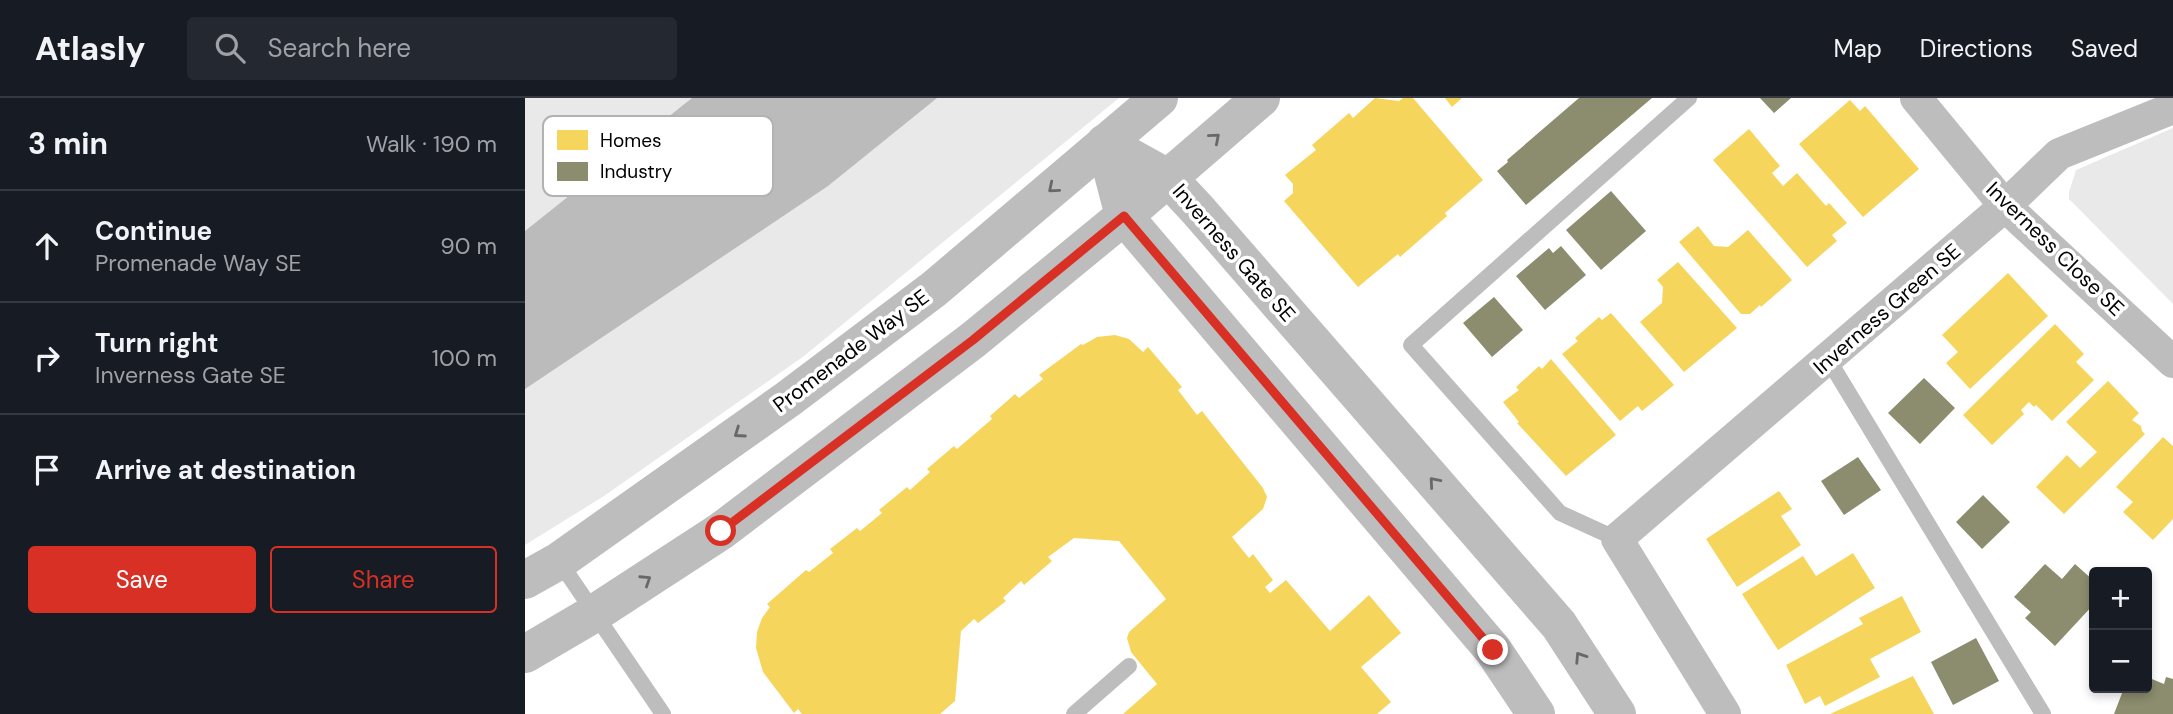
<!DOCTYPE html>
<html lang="en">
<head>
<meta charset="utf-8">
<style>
	:root { --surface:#171b24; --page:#242831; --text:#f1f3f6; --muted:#9ea1a6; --line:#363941; --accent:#d93025 }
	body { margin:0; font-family:"DM Sans",sans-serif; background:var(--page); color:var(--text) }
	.controls { position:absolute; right:21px; bottom:21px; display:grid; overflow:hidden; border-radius:7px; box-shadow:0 4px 10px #0003 }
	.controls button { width:63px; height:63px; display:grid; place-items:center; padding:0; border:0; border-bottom:2px solid var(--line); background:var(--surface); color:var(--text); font:35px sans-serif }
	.stop { position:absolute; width:21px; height:21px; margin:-16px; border:5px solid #d93025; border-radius:50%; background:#fff }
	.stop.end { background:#d93025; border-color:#fff; box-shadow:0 2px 7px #0008 }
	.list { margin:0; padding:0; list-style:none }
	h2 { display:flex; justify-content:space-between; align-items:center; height:91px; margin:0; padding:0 28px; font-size:30px }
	h2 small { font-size:23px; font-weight:400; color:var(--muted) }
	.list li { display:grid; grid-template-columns:46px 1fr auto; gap:21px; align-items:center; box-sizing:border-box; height:112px; padding:0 28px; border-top:2px solid var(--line) }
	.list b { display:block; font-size:26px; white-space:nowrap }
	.list p { margin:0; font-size:23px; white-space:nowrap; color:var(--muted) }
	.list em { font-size:23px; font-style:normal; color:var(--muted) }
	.actions { display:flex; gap:14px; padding:21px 28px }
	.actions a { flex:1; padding:16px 0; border:2px solid var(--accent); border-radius:7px; text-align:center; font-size:24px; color:var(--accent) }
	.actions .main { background:var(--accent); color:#fff }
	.icon { flex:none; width:38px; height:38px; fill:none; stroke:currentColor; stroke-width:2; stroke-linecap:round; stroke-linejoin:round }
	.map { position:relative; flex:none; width:1648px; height:616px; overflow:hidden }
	header { display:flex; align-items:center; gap:42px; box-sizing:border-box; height:98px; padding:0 35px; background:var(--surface); border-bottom:2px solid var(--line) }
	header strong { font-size:33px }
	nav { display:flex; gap:38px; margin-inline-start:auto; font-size:24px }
	.search { width:490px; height:63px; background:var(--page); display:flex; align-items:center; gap:18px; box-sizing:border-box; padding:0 24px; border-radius:7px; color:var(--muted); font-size:26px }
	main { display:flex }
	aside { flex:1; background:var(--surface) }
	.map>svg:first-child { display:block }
</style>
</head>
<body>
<header>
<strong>Atlasly</strong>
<div class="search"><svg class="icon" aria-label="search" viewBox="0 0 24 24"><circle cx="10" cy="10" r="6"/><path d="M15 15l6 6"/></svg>Search here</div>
<nav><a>Map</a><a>Directions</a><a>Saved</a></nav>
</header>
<main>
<aside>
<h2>3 min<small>Walk · 190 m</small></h2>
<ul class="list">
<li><svg class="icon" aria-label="ahead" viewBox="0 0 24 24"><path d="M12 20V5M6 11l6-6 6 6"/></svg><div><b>Continue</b><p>Promenade Way SE</p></div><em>90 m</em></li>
<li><svg class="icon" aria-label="right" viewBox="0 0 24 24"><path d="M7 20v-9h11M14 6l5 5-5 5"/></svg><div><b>Turn right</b><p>Inverness Gate SE</p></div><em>100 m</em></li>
<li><svg class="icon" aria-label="arrive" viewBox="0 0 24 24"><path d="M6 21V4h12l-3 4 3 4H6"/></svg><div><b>Arrive at destination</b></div></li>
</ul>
<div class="actions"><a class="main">Save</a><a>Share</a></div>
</aside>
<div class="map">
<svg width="1648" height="616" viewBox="0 0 1648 616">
	<rect width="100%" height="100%" fill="#fff"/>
	<!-- green -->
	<path fill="#e9e9e9" d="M 0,0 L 594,0 L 279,258 L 79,398 L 0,447 Z
		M 1648,30 L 1648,206 L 1544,101 L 1544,94 L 1551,72 Z"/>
	<!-- water -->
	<path fill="#bbb" d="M 167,0 L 412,0 L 303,88 L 0,291 L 0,133 Z"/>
	<!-- homes -->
	<path fill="#f6d55c" d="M 850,0 L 874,3 L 878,0 L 888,0 L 958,82 L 920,115 L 922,118 L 875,159 L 873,156 L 833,189 L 759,103 L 768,95 L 768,86 L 760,77 L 791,52 L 787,47 L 824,15 L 828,20 Z
		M 920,0 L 937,0 L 927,9 Z
		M 1325,2 L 1335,13 L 1340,8 L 1394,71 L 1338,119 L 1274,46 Z
		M 1224,31 L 1255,68 L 1247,75 L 1258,88 L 1272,75 L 1301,108 L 1304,105 L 1322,125 L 1307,137 L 1312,143 L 1282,169 L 1188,62 Z
		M 1173,128 L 1189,148 L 1203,149 L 1223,132 L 1267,182 L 1236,209 L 1235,207 L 1225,216 L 1216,216 L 1154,144 Z
		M 1153,164 L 1212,230 L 1159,274 L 1115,224 L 1137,205 L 1138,189 L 1132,182 Z
		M 1483,175 L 1523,218 L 1445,291 L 1421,265 L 1433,254 L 1417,237 Z
		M 1086,215 L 1149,287 L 1117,313 L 1113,308 L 1095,323 L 1037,256 L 1053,243 L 1050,240 L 1074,219 L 1077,222 Z
		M 1530,226 L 1559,256 L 1551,264 L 1569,282 L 1527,323 L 1511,307 L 1509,309 L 1504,304 L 1496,312 L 1499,316 L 1467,347 L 1438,317 Z
		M 590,237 L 604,241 L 618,254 L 623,249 L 657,289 L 653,292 L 672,317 L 677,313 L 738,390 L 742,399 L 738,411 L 707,439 L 724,460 L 728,456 L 748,482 L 740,489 L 745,495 L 761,482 L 805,533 L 844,497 L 876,535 L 836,569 L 866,604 L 852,616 L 598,616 L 632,586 L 606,554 L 602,540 L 604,534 L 641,501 L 594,443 L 549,440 L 523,459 L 527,463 L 499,487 L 496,483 L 478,500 L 481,503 L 453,525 L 449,521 L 436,533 L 430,603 L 415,616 L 277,616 L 273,611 L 269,615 L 238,574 L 231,550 L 232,534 L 237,520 L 245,509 L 242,506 L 281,472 L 284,474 L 308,455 L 305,451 L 332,430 L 335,433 L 357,415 L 354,412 L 382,389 L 385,392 L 405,374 L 402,371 L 429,348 L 432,351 L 467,321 L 465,318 L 490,296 L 494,300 L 518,281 L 514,277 L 556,246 L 558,247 L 572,239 Z
		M 1026,261 L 1091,337 L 1041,378 L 992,325 L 994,324 L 978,304 L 994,292 L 991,289 L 1014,268 L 1017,271 Z
		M 1583,283 L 1614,315 L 1607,322 L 1616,328 L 1617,333 L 1620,336 L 1539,416 L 1511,389 L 1542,357 L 1555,370 L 1572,354 L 1541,324 Z
		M 1638,339 L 1648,348 L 1648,421 L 1628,442 L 1598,414 L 1608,404 L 1591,389 Z
		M 1254,393 L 1267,411 L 1256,418 L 1276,447 L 1212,489 L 1181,441 Z
		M 1328,455 L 1350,490 L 1253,552 L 1217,496 L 1278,458 L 1291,478 Z
		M 1377,498 L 1396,534 L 1345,561 L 1355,579 L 1300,608 L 1295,598 L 1280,606 L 1261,567 L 1338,526 L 1334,520 Z
		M 1388,578 L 1409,616 L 1305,616 Z"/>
	<!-- industry -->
	<path fill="#8c8c6e" d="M 1054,0 L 1127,0 L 1001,107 L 972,73 L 983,64 L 982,62 Z
		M 1235,0 L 1266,0 L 1249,15 Z
		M 1086,93 L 1121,133 L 1076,172 L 1041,132 Z
		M 1036,148 L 1061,177 L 1020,212 L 991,178 L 1024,150 L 1028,155 Z
		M 969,199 L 998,232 L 967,259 L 938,225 Z
		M 1399,280 L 1430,310 L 1395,346 L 1363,315 Z
		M 1333,359 L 1356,392 L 1319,417 L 1296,383 Z
		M 1458,397 L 1485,424 L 1457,451 L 1431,424 Z
		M 1520,466 L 1537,481 L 1550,466 L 1569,483 L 1569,506 L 1530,548 L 1500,520 L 1506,514 L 1489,499 Z
		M 1451,540 L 1474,583 L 1428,607 L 1406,564 Z
		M 1622,579 L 1639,586 L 1641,579 L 1648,581 L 1648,616 L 1589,616 L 1599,590 L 1622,590 Z"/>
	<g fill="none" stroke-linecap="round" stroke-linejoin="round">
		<!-- service -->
		<path stroke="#bdbdbd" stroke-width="16" d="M 1303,261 L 1518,616
			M 1092,441 L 1035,415 L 886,247 L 1164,0
			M 34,463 L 138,616
			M 549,616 L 604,568"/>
		<!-- minor -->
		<path stroke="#bdbdbd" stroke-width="32" d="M 1391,0 L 1480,108 L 1648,264
			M 1200,616 L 1092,441 L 1480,108 L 1534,56 L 1648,10"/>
		<!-- tertiary -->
		<path stroke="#bdbdbd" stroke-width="38" d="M 580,45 L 643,80 L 672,111 L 1034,527 L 1092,616
			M 580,45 L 599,118 L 968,552 L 1011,616
			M 0,482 L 34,463 L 263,301 L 409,191 L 634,0
			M 0,556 L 70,515 L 196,433 L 448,242 L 599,118 L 736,0"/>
	</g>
	<!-- one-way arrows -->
	<defs><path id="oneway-chevron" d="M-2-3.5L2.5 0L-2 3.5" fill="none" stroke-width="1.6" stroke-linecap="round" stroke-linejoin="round" transform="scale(1.75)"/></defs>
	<g stroke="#686868">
		<use href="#oneway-chevron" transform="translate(690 40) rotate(-41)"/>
		<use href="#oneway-chevron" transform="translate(528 90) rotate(140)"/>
		<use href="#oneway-chevron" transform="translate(214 335) rotate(145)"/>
		<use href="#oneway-chevron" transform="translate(909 384) rotate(-131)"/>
		<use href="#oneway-chevron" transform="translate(121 482) rotate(-33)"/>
		<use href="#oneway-chevron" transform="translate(1055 559) rotate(-123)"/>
	</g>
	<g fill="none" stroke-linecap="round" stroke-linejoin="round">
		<!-- route -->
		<path stroke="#d93025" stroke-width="9" d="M 196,433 L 448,242 L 599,118 L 968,552"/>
	</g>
	<g text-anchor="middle" stroke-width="7" stroke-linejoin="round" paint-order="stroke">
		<!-- street labels -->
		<g font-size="21" fill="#000" stroke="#fff">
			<text transform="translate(1530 151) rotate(44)" y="7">Inverness Close SE</text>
			<text transform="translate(709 155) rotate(49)" y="7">Inverness Gate SE</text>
			<text transform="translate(1362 211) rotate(-41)" y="7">Inverness Green SE</text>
			<text transform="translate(326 253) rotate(-37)" y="7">Promenade Way SE</text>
		</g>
	</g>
	<!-- legend -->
	<rect x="18" y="18" width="230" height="80" rx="10" fill="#fff" stroke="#b2b2b2" stroke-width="2"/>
	<rect x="32" y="32" width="31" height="20" fill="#f6d55c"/>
	<rect x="32" y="64" width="31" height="19" fill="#8c8c6e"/>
	<g font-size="19" fill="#000">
		<text x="75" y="49">Homes</text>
		<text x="75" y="80">Industry</text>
	</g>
</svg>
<div class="controls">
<button>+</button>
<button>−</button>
</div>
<div class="stop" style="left:196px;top:433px"></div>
<div class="stop end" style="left:968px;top:552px"></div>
</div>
</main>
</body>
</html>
